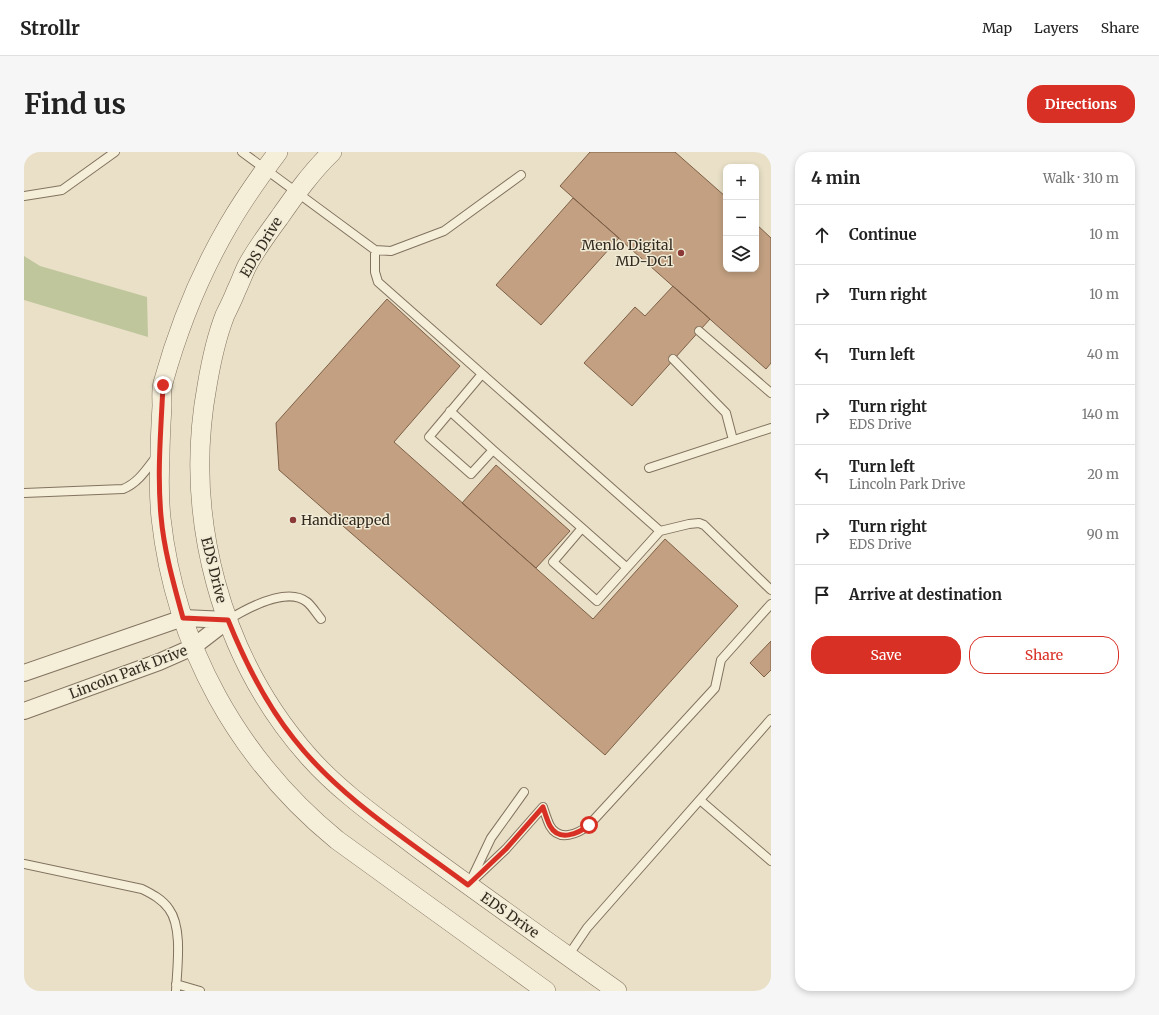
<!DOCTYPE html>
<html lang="en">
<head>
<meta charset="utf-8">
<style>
	:root { --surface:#fff; --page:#f6f6f6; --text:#222; --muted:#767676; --line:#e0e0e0; --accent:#d93025 }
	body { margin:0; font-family:Merriweather,serif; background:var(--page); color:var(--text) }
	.controls { position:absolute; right:12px; top:12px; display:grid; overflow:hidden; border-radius:8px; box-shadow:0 2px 6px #0003 }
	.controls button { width:36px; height:36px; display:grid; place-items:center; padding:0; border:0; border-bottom:1px solid var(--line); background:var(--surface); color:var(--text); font:20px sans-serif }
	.stop { position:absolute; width:12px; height:12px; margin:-9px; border:3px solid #d93025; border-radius:50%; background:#fff }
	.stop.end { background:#d93025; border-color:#fff; box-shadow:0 1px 4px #0008 }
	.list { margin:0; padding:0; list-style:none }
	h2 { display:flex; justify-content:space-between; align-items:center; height:52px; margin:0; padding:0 16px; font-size:17px }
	h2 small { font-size:13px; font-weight:400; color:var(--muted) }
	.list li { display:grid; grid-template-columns:26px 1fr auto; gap:12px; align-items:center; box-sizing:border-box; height:60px; padding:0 16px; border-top:1px solid var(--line) }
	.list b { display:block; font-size:15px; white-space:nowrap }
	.list p { margin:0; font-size:13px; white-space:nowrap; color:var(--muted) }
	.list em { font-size:13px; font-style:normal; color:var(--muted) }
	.actions { display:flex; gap:8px; padding:12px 16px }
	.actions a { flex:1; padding:9px 0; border:1px solid var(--accent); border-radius:16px; text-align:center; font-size:14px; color:var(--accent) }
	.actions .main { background:var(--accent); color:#fff }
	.icon { flex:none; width:22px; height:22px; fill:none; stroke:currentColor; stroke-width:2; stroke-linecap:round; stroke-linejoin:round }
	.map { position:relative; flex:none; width:747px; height:839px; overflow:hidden; border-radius:16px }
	header { display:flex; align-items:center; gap:24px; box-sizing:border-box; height:56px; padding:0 20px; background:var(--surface); border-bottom:1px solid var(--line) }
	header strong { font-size:19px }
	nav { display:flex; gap:22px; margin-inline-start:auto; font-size:14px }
	.intro { display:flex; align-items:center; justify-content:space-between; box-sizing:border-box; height:96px; padding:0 24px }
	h1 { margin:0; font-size:28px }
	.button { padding:10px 18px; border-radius:16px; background:var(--accent); color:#fff; font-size:14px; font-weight:700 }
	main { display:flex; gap:24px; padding:0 24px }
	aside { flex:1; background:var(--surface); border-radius:16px; box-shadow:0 2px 6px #0003 }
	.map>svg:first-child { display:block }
</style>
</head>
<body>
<header>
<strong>Strollr</strong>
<nav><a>Map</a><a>Layers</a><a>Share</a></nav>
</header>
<div class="intro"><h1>Find us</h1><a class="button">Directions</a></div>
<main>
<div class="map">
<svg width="747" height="839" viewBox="0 0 747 839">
	<rect width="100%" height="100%" fill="#e9e0c7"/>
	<!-- green -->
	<path fill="#bfc69c" d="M 0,104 L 16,114 L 123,145 L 124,185 L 0,148 Z"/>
	<!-- building -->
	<path fill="#c2a081" stroke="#7e6047" d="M 566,0 L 651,0 L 702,45 L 702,117 L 732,117 L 732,72 L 747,86 L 747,211 L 742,217 L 536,34 Z
		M 549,46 L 595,86 L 517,173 L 472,133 Z
		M 649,134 L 686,167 L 608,254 L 560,211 L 611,155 L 621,164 Z
		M 363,147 L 436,214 L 370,290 L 569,467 L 641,387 L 714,454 L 581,603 L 255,318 L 252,271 Z
		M 472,313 L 546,379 L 512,416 L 438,351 Z
		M 747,489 L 747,518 L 740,525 L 726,511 Z"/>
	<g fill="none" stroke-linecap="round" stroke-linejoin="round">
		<defs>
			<path id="service" d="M 218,0 L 351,98 L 367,99 L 420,79 L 497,23
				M 0,44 L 38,38 L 91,0
				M 351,98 L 351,120 L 354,130 L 636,379
				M 675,179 L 747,241
				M 649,207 L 702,261 L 709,288
				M 426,259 L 469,298 L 447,322 L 405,285 L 458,222
				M 469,298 L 558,376
				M 625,316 L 747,276
				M 0,341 L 99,337 C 114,331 122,318 132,305
				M 602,415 L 558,376 L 529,410 L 573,449 L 636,379 L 665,372 L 675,371 L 680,373 L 747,438
				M 204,468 C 222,457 263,434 283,450 C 288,454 292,461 297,467
				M 676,648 L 747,709
				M 0,712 L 118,737 C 128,742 138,747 145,757 C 159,776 153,816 152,839
				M 447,728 L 467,686 L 500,640
				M 444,733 L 482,697 L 519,655 C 521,661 523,668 526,674 C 535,690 554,682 565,673 L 691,536 L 697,508 L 747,452
				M 544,804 L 563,776 L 747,567
				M 152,832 L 176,839"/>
			<path id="minor" d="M 0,521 L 159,466 L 204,468
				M 0,559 L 135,510 L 169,495 L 204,468"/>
			<path id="tertiary" d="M 254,0 C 236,24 219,48 204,74 C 176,122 154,177 139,231 C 137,238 138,247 138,254 C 137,271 136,288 136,305 C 135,325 135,346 137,366 C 151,494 214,607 313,688 L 522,839
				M 308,0 C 288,19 271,43 255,66 C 244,81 232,97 223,114 C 219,122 216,131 212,139 C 209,147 205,155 201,163 C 192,186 187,210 183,234 C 159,365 197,506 285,605 C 317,641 357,668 395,697 C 460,745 527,792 593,839"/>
		</defs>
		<!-- service casing -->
		<use href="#service" stroke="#82735f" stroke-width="10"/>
		<!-- minor casing -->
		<use href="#minor" stroke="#82735f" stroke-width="18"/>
		<!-- tertiary casing -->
		<use href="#tertiary" stroke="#82735f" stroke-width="20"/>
		<!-- service -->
		<use href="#service" stroke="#f5eed9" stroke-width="8"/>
		<!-- minor -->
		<use href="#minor" stroke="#f5eed9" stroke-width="16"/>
		<!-- tertiary -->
		<use href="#tertiary" stroke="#f5eed9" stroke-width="19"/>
	</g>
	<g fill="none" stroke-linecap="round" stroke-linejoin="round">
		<!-- route -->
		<path stroke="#d93025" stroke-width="5" d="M 139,233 C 137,277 133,321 137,364 C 140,399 150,433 159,466 L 204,468 C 221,510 241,551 270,587 C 316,646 385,689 444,733 L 482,697 L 519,655 C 521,661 523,668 526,674 C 535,690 554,682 565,673"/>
	</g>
	<!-- markers -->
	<g fill="#8a3936" stroke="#f1ebd6" stroke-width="1.5">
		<circle cx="657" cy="101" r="4"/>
		<circle cx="269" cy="368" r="4"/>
	</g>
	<g text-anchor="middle" stroke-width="3" stroke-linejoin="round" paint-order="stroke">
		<!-- poi labels -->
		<g font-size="14" fill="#342b20" stroke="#f1ebd6" text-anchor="end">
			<text x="649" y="98">Menlo Digital<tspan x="649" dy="16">MD-DC1</tspan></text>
			<text x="277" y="373" text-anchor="start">Handicapped</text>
		</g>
		<!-- street labels -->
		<g font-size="14" fill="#342b20" stroke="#f1ebd6">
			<text transform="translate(237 95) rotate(-59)" y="5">EDS Drive</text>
			<text transform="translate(190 418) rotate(76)" y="5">EDS Drive</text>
			<text transform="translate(104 520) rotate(-21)" y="5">Lincoln Park Drive</text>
			<text transform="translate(486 763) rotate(35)" y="5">EDS Drive</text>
		</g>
	</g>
</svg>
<div class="controls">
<button>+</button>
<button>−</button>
<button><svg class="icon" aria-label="layers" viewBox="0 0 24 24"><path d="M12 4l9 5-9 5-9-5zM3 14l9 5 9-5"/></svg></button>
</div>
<div class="stop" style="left:565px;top:673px"></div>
<div class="stop end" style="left:139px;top:233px"></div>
</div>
<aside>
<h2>4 min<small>Walk · 310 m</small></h2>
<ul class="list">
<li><svg class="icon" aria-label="ahead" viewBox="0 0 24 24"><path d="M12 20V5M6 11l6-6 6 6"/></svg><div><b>Continue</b></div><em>10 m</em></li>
<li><svg class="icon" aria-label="right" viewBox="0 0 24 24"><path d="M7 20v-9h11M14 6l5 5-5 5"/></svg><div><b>Turn right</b></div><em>10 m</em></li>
<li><svg class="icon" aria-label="left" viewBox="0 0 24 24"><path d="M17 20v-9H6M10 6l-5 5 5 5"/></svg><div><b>Turn left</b></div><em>40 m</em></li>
<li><svg class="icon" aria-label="right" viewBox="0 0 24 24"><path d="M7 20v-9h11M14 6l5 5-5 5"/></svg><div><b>Turn right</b><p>EDS Drive</p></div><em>140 m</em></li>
<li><svg class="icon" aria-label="left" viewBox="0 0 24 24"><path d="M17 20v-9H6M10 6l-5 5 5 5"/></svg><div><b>Turn left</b><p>Lincoln Park Drive</p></div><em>20 m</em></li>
<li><svg class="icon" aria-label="right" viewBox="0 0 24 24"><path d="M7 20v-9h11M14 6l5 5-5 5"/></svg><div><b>Turn right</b><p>EDS Drive</p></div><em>90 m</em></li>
<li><svg class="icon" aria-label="arrive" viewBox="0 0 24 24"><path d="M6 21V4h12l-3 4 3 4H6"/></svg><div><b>Arrive at destination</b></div></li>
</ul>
<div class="actions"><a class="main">Save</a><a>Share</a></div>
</aside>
</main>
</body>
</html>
